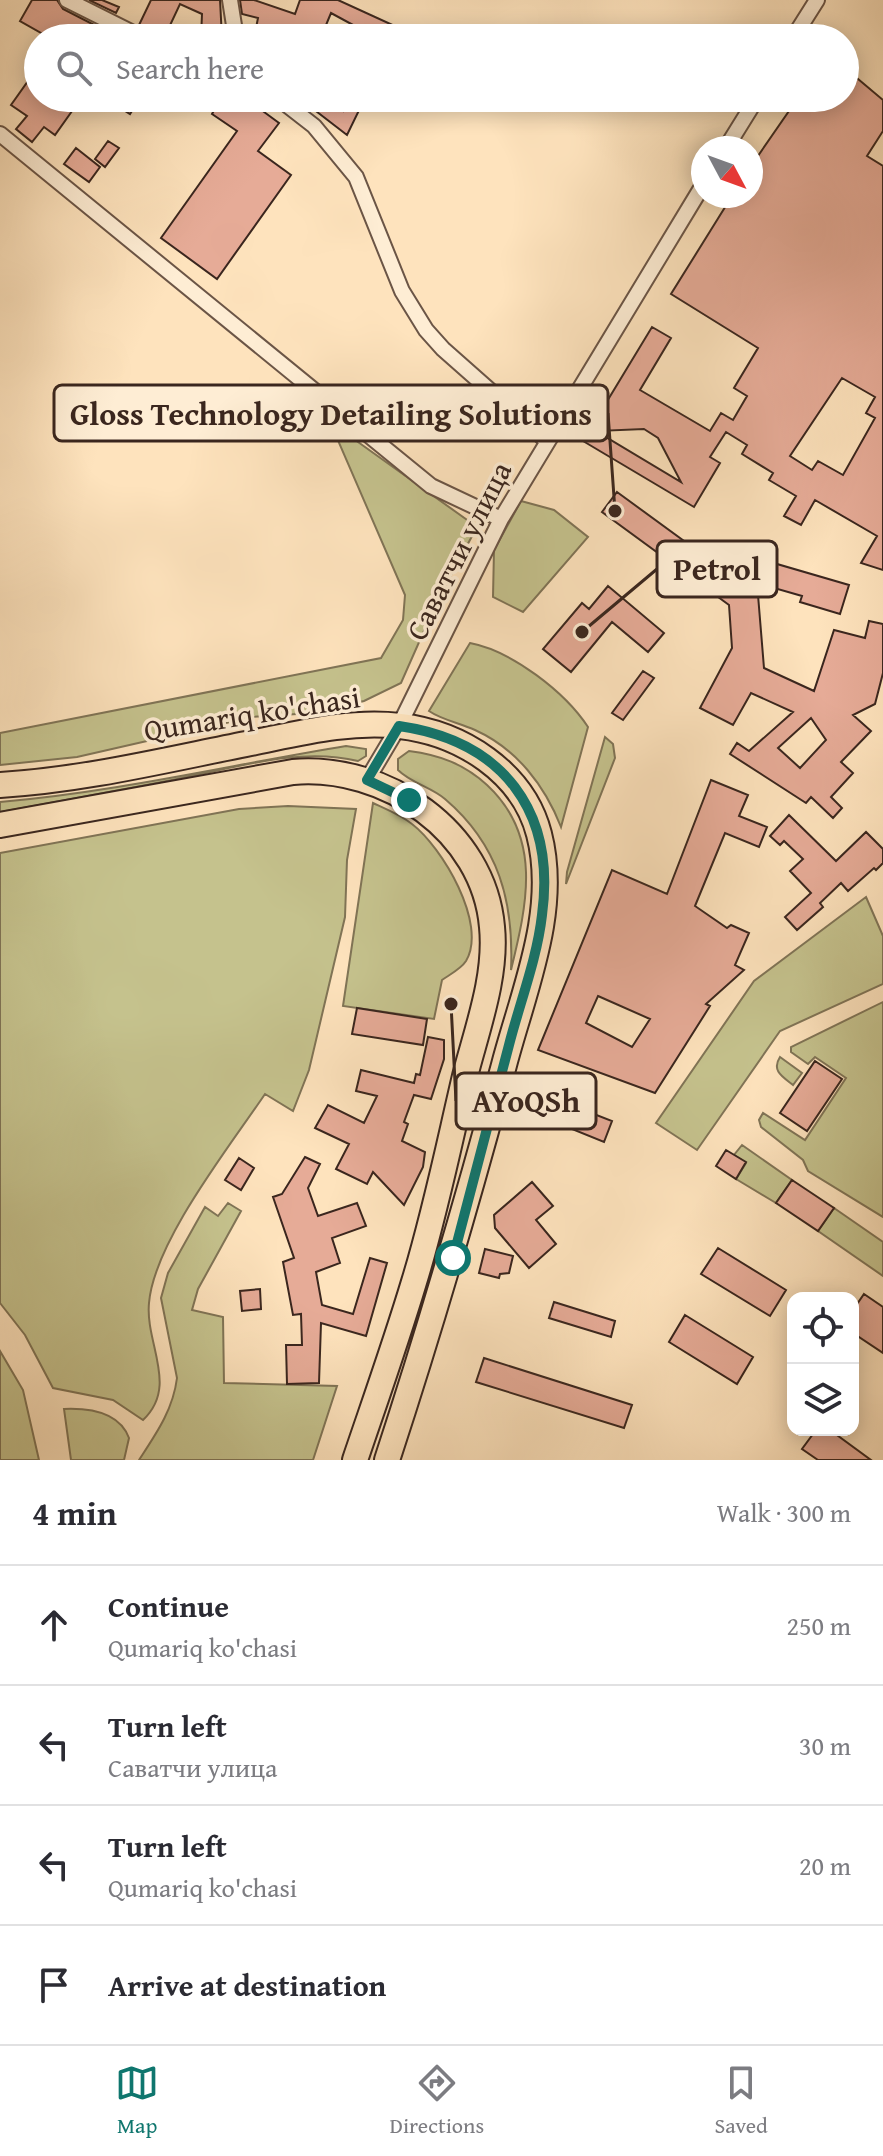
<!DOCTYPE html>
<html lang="en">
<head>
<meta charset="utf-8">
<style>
	:root { --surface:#fff; --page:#f2f2f3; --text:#2b2b33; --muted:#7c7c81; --line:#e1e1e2; --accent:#0f766e }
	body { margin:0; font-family:"Gentium Book Plus",serif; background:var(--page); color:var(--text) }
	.controls { position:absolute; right:24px; bottom:24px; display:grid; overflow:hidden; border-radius:16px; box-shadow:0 4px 20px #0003 }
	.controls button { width:72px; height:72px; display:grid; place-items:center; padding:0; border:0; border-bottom:2px solid var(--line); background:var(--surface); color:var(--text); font:40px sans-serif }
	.compass { position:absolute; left:691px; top:136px; width:72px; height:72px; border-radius:50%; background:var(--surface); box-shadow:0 4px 20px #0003; rotate:131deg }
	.stop { position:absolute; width:24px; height:24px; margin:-18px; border:6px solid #0f766e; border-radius:50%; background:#fff }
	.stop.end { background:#0f766e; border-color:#fff; box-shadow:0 2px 8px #0008 }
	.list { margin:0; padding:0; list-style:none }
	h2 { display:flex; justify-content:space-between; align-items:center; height:104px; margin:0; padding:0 32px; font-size:34px }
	h2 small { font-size:26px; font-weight:400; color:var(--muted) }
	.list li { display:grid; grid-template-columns:52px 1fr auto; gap:24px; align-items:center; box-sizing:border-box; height:120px; padding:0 32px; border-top:2px solid var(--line) }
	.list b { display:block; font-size:30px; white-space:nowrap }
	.list p { margin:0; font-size:26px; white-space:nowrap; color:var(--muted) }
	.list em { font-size:26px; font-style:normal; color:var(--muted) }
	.icon { flex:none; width:44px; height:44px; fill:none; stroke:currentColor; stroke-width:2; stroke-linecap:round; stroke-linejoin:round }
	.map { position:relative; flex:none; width:883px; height:1460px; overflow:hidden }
	.search { position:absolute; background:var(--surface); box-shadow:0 4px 20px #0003; left:24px; right:24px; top:24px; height:88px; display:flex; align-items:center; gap:20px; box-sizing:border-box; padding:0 28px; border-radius:44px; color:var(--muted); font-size:30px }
	.sheet { height:584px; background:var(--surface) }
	nav { display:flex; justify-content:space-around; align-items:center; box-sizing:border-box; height:112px; border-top:2px solid var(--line); background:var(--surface); font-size:22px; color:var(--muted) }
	nav a { display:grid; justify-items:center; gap:4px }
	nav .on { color:var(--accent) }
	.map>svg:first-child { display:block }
</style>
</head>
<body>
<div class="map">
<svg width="883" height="1460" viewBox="0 0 883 1460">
	<rect width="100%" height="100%" fill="#fee3bd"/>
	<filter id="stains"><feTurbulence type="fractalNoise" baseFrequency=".0025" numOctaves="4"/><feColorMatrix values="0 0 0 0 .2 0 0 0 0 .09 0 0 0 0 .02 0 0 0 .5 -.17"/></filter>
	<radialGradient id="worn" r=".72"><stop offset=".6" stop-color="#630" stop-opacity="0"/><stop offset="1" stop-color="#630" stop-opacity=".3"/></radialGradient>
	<!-- green -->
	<path fill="#c5c28d" stroke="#807456" stroke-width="2" d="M 330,422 L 477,527 L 439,597 L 401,683 L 364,701 L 313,713 L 252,717 L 77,757 L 0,765 L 0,733 L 381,658 L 403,620 L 405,595 Z
		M 521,501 L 554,510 L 588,537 L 523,612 L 493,597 L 494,550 Z
		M 470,643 C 512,651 565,692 588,727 L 561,827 C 545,786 517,749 475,730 C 460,723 442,720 429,711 Z
		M 605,737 L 613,744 L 615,758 L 566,884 L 567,872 Z
		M 346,746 L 366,749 L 366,756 L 358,761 C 300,747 239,767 182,778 C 121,790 61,801 0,812 L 0,802 C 117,792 230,765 346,746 Z
		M 409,751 C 440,755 464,764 487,785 C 543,837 527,904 511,970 C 514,902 499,845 445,799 C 431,787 411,783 398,770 L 398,759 Z
		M 373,803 C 386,809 401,815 412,824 C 442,847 488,924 466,961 C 461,969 449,975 442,980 L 434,1019 L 343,1006 Z
		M 288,806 L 356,809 L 347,860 L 345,917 L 309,1070 L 293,1111 L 265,1094 C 230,1146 154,1242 149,1303 C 145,1344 179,1386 143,1420 L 113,1400 L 53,1388 L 25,1335 L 0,1303 L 0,853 L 239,809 Z
		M 866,897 L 883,936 L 883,984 L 780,1031 L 697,1150 L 656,1123 L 754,981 Z
		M 883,1002 L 883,1217 L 808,1171 L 803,1160 L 761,1127 L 759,1120 L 763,1113 L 805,1140 L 846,1078 L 815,1057 L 808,1064 L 791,1052 L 791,1047 Z
		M 780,1057 L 802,1073 L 793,1085 C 783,1077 771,1071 780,1057 Z
		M 742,1145 L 792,1180 L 776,1203 L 736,1179 L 746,1163 L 734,1155 Z
		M 228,1203 L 241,1211 L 198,1289 L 192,1310 L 223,1317 L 224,1383 L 337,1386 L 313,1460 L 139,1460 C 156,1434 173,1410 177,1378 L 161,1298 L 168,1273 L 205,1207 L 218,1216 Z
		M 834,1208 L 883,1242 L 883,1276 L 818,1231 Z
		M 0,1351 L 23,1390 L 39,1460 L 0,1460 Z
		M 64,1409 C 88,1408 119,1412 129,1438 L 124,1460 L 71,1460 Z"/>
	<!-- building -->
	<path fill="#e6ab97" stroke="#3a261e" stroke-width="2" fill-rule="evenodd" d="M 32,0 L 57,0 L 63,9 L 106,31 L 102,38 L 50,38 L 20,21 Z
		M 89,0 L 102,0 L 119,7 L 116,13 Z
		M 151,0 L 220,0 L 222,38 L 201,38 L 202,14 L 180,4 L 165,36 L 139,25 Z
		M 240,0 L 254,0 L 295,14 L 300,0 L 338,0 L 397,27 L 392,38 L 377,38 L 331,13 L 324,30 L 314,26 L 309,38 L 273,28 L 270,38 L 254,38 L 258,18 L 242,14 Z
		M 38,67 L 38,98 L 69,98 L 77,104 L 55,135 L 44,127 L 32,142 L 16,129 L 27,116 L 11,105 Z
		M 845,68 L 883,100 L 883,131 L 867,156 L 883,166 L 883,570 L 861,563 L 877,536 L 815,500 L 801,525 L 784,516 L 796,496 L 769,480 L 773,473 L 742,454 L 747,445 L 726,432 L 710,457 L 720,463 L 694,507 L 583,441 L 652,327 L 671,338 L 640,390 L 710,431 L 721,413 L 733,420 L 747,396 L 734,388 L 758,348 L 671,294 L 732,196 L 751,196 L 751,166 L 798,98 L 845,98 ZM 842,378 L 875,397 L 866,413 L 875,418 L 843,475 L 818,461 L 812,470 L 790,456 ZM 644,429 L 658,438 L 681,482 L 596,431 Z
		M 105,98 L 140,98 L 130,114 Z
		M 221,98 L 245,98 L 279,123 L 258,151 L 291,175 L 217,279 L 161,238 L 237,131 L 212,114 Z
		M 299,98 L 326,98 L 343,111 L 349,98 L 365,98 L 347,135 Z
		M 108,141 L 119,148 L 105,167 L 95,159 Z
		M 76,148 L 100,167 L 89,182 L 64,164 Z
		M 617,492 L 758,595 L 764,668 L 814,691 L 834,630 L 865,638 L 869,621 L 883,624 L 883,673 L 875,704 L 853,715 L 871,731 L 841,762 L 853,773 L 831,797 L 842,808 L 833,818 L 811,797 L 806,803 L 730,754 L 737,743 L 749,751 L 793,712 L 751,693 L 733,725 L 700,708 L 732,648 L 729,605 L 602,512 ZM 811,718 L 826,740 L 800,768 L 778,748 Z
		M 760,559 L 849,585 L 840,614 L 800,602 L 802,596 L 753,582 Z
		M 608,586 L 664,633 L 648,652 L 612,622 L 571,672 L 543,649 L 582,603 L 589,609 Z
		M 643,671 L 654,678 L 623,720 L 612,713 Z
		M 711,780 L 748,795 L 739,816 L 767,827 L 759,847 L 725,833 L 695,906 L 727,928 L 731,925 L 749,933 L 735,965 L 744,970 L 706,1004 L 710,1006 L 655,1093 L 538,1050 L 612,870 L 667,894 ZM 598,996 L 650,1019 L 632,1047 L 586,1023 Z
		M 789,815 L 836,861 L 866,832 L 883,849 L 883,863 L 876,870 L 874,868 L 848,891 L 841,883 L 820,903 L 823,907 L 797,930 L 785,917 L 811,893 L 790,871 L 803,859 L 784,841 L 780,845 L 770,836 Z
		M 357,1008 L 427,1019 L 423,1045 L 352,1034 Z
		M 428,1037 L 444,1040 L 444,1059 L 431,1099 L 414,1095 L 404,1122 L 408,1124 L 402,1141 L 425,1152 L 423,1167 L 404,1205 L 373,1172 L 367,1184 L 336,1169 L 349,1144 L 315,1128 L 328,1105 L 364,1123 L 377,1096 L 356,1091 L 361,1070 L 414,1083 L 416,1074 L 420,1075 Z
		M 815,1061 L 842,1079 L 807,1131 L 780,1113 Z
		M 576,1107 L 612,1121 L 604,1142 L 567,1127 Z
		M 726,1150 L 746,1162 L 736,1179 L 716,1166 Z
		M 305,1157 L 320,1164 L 308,1188 L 318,1216 L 357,1203 L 366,1226 L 332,1238 L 340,1263 L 316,1272 L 322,1305 L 353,1314 L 370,1258 L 387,1263 L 366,1336 L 321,1323 L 319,1383 L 287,1384 L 286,1345 L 302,1345 L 301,1314 L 293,1315 L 283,1262 L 294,1258 L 273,1197 L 282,1194 Z
		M 239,1158 L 254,1168 L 241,1190 L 225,1180 Z
		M 792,1180 L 834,1208 L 818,1231 L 776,1203 Z
		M 532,1182 L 553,1206 L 536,1220 L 556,1244 L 529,1268 L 495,1228 L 494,1215 Z
		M 718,1248 L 786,1290 L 770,1316 L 701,1274 Z
		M 485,1249 L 513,1256 L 509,1273 L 500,1274 L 499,1278 L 479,1273 Z
		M 260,1289 L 261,1309 L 242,1311 L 240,1291 Z
		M 864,1294 L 883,1307 L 883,1353 L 853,1333 L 853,1310 Z
		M 554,1302 L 615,1321 L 611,1337 L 549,1318 Z
		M 685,1315 L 753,1357 L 737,1384 L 669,1342 Z
		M 484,1358 L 632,1405 L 624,1428 L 476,1382 Z
		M 816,1430 L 830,1430 L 871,1460 L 818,1460 L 802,1449 Z"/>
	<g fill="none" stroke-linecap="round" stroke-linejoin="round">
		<defs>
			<path id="street" d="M 67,0 L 143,38
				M 230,0 L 236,38
				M 793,38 L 817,0
				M 278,98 L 314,126 L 356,177 L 402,291 L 426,330 L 443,349 L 547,441
				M 0,134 L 431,486 L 501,519
				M 726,148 L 757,98
				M 367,780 L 399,726 L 501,519 L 703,185"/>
			<path id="primary" d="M 0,785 C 83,780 165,760 246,744 C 297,734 348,720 400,726 C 461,733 523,772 539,834 C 559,911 523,992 504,1065 C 468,1199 430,1329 387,1460
				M 0,825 L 293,772 C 385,764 484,831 492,927 C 497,976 477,1029 465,1076 C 449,1144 435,1214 414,1282 C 396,1342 375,1401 355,1460"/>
		</defs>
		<!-- street casing -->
		<use href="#street" stroke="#6b5546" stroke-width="18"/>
		<!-- primary casing -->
		<use href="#primary" stroke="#3a261e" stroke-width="28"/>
		<!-- street -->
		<use href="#street" stroke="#feedd4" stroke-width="14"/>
		<!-- primary -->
		<use href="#primary" stroke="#fee3bd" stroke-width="24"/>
	</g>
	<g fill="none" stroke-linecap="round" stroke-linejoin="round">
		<!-- route -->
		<path stroke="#0f766e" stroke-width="10" d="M 409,800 L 367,780 L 399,726 C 503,741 556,811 542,915 C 537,959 520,1002 509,1045 C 490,1116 472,1187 453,1258"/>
	</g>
	<g text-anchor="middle" stroke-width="7" stroke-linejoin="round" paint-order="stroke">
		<!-- street labels -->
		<g font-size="30" fill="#3a261e" stroke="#feedd4">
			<text transform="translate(459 551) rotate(-63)" y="10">Саватчи улица</text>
			<text transform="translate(252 714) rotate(-9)" y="10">Qumariq ko'chasi</text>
		</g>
	</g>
	<!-- callouts -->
	<path fill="none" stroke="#3a261e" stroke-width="3" d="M615 511L608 413M582 632L657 569M451 1004L456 1101"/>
	<g fill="#3a261e" stroke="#feedd4" stroke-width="3">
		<circle cx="615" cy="511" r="8"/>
		<circle cx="582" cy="632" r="8"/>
		<circle cx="451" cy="1004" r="8"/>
	</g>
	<g fill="#feedd4" stroke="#3a261e" stroke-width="3">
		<rect x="54" y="385" width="554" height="56" rx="8"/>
		<rect x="657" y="541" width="120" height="56" rx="8"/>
		<rect x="456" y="1073" width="140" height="56" rx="8"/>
	</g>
	<g font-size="32" text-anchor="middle" font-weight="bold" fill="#3a261e">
		<text x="331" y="425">Gloss Technology Detailing Solutions</text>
		<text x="717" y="580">Petrol</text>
		<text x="526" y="1112">AYoQSh</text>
	</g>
	<rect width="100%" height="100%" filter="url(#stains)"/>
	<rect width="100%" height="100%" fill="url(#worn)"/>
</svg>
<div class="controls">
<button><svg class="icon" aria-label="locate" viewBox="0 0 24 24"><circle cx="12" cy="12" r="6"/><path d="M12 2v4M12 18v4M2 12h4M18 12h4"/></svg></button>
<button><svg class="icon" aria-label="layers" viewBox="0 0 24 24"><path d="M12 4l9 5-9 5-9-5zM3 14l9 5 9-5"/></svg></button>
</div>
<svg class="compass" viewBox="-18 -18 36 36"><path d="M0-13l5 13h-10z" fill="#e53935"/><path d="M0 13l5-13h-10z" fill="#7c7c81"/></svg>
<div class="stop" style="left:453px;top:1258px"></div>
<div class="stop end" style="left:409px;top:800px"></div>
<div class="search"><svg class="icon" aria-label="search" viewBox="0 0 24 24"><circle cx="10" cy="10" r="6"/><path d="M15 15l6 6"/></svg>Search here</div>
</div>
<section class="sheet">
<h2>4 min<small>Walk · 300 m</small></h2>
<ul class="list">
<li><svg class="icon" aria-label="ahead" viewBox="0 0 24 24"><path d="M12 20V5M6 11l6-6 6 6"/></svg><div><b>Continue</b><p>Qumariq ko'chasi</p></div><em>250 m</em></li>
<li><svg class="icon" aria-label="left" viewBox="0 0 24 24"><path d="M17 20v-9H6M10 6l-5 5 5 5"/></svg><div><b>Turn left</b><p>Саватчи улица</p></div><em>30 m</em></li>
<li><svg class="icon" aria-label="left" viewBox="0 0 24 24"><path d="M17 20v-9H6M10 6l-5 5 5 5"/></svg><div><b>Turn left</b><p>Qumariq ko'chasi</p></div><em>20 m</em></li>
<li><svg class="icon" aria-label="arrive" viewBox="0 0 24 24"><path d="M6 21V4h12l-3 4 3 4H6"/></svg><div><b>Arrive at destination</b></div></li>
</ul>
</section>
<nav>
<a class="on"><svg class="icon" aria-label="map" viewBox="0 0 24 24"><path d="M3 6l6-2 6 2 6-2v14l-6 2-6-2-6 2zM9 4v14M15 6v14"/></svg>Map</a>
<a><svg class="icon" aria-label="directions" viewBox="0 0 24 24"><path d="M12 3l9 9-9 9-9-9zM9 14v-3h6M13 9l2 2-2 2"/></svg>Directions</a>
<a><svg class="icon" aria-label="saved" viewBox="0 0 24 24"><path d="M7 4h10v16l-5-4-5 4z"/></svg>Saved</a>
</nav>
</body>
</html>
